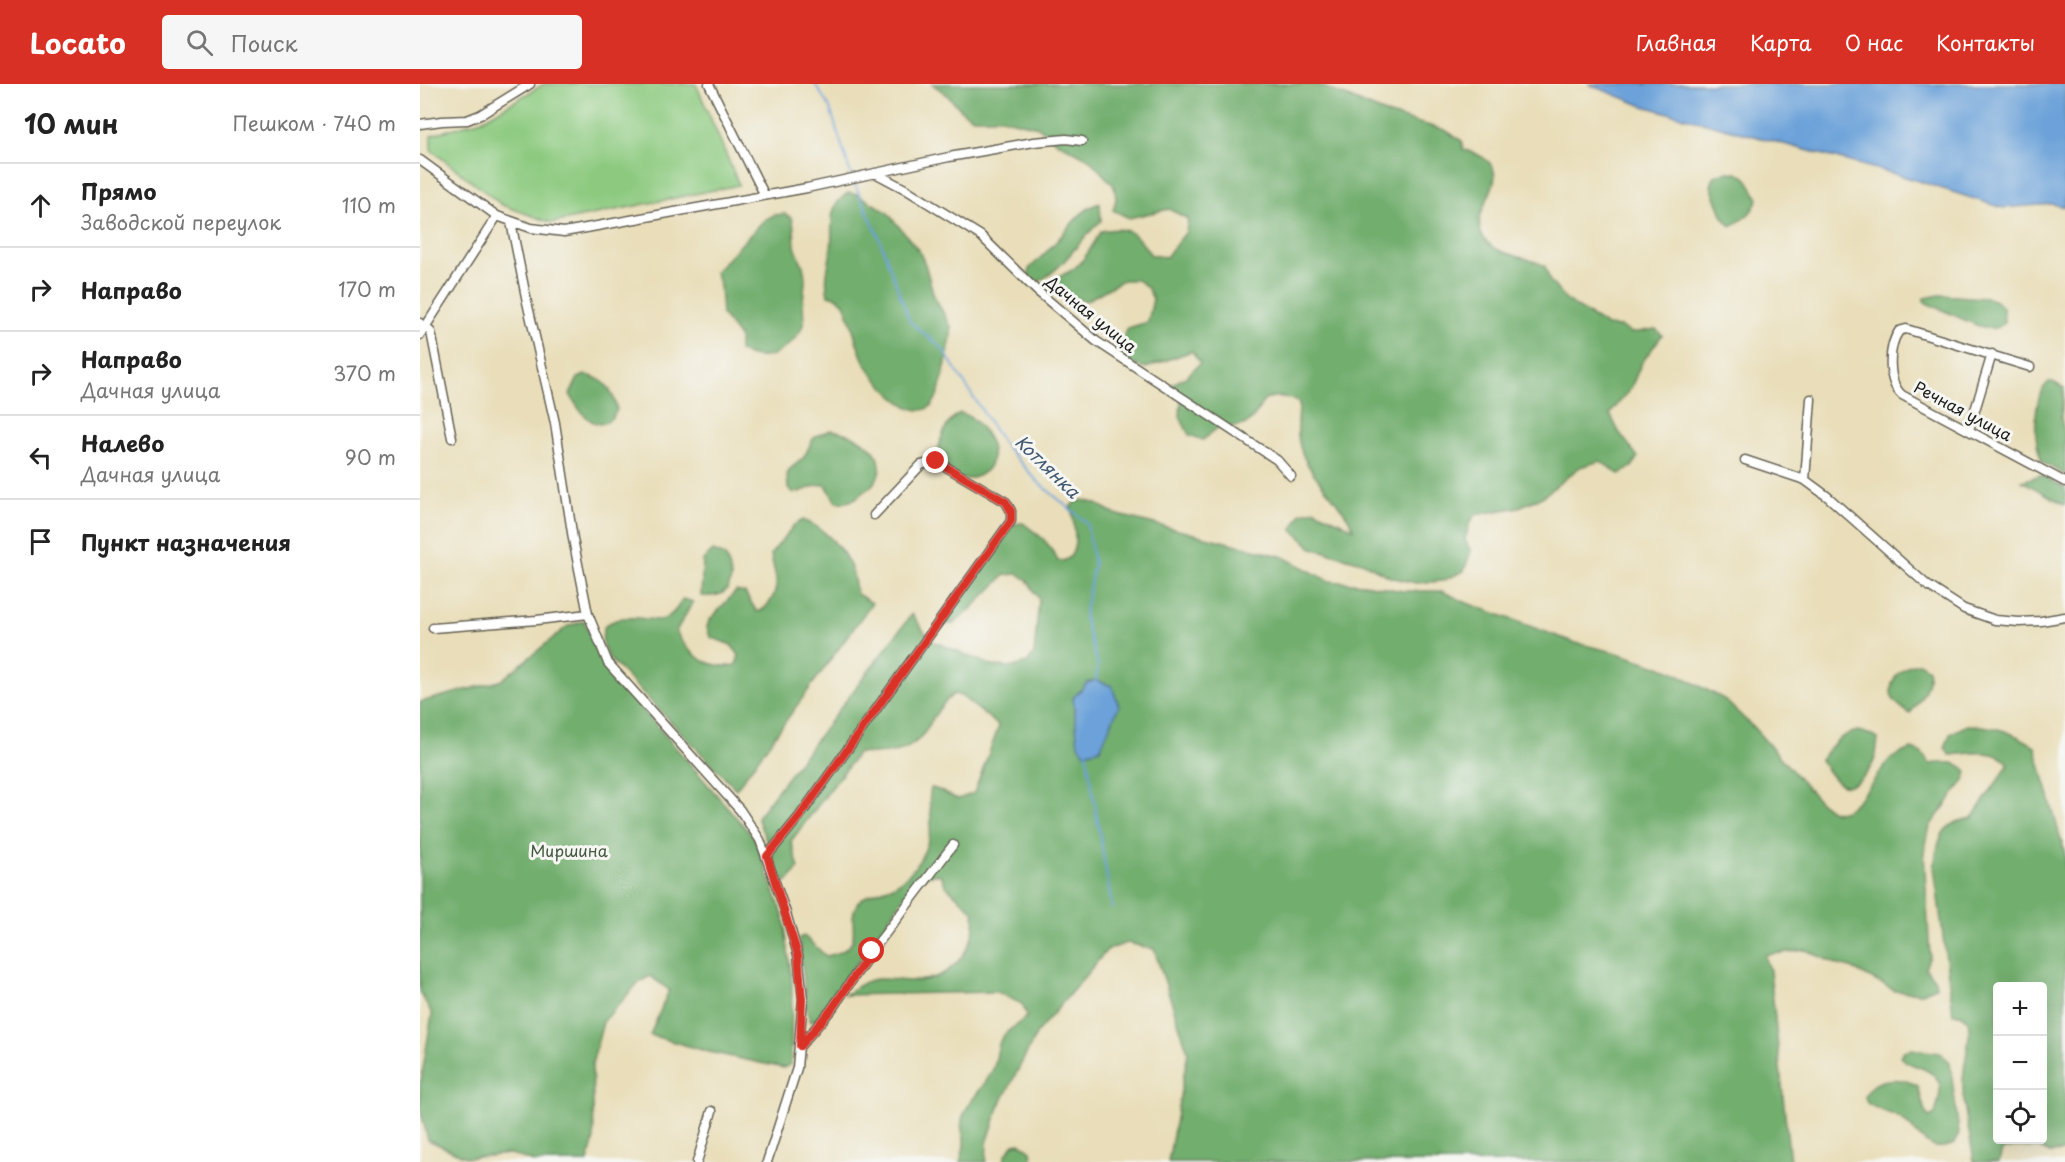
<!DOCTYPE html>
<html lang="ru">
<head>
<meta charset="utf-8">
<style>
	:root { --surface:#fff; --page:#f6f6f6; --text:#222; --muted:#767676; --line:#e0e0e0; --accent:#d93025 }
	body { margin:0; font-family:"Playpen Sans",sans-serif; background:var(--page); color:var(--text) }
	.controls { position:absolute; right:18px; bottom:18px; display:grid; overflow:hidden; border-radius:6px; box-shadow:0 6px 24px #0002 }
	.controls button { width:54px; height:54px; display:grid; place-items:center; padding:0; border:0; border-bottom:2px solid var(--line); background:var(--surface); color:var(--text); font:30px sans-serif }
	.stop { position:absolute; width:18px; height:18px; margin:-14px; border:4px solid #d93025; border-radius:50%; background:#fff }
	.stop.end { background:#d93025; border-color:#fff; box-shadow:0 2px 6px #0008 }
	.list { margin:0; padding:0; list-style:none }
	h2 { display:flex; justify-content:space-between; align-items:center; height:78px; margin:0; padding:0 24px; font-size:26px }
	h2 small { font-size:20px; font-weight:400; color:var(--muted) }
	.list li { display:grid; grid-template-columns:39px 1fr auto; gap:18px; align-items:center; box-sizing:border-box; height:84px; padding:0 24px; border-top:2px solid var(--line) }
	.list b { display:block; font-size:22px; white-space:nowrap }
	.list p { margin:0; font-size:20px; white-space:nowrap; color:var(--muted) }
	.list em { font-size:20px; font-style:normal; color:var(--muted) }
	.icon { flex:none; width:33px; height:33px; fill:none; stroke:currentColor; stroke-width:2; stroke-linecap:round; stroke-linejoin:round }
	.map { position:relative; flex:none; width:1645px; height:1078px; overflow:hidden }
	header { display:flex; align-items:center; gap:36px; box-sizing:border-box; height:84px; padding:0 30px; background:var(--accent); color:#fff }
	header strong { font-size:28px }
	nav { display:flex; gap:33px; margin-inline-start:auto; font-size:21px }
	.search { width:420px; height:54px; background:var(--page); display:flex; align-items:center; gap:15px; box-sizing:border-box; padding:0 21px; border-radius:6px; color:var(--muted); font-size:22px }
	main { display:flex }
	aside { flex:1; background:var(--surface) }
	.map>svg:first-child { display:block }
</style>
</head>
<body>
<header>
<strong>Locato</strong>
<div class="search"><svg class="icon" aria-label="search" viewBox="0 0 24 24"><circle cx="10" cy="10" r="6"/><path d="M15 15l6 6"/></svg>Поиск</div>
<nav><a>Главная</a><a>Карта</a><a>О нас</a><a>Контакты</a></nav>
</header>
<main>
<aside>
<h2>10 мин<small>Пешком · 740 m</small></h2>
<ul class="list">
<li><svg class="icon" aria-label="ahead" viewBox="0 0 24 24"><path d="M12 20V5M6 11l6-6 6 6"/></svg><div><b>Прямо</b><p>Заводской переулок</p></div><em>110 m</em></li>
<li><svg class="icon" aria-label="right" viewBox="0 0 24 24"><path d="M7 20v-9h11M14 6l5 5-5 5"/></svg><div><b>Направо</b></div><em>170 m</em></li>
<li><svg class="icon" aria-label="right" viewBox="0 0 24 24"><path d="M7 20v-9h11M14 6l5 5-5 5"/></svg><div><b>Направо</b><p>Дачная улица</p></div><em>370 m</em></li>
<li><svg class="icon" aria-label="left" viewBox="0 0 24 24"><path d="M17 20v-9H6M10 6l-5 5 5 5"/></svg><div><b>Налево</b><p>Дачная улица</p></div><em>90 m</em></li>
<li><svg class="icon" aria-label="arrive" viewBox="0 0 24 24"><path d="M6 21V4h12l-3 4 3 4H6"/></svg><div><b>Пункт назначения</b></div></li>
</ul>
</aside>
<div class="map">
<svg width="1645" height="1078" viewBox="0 0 1645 1078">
	<rect width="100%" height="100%" fill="#f6f6f2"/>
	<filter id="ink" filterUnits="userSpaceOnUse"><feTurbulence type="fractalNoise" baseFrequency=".0167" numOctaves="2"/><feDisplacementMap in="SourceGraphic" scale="12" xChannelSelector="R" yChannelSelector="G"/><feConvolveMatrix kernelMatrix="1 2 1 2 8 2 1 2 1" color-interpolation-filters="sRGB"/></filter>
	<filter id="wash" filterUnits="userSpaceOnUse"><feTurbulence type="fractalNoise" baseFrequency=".008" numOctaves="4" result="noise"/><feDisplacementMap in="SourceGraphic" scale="24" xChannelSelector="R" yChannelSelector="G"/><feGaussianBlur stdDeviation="1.35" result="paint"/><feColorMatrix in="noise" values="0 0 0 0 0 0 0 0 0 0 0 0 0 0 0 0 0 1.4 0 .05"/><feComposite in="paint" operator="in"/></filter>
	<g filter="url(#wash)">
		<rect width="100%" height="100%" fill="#e9deb9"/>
		<!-- green -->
		<path fill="#8dca80" stroke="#54734e" stroke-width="1.5" d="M 124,0 L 276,0 L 319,101 L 132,139 L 82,121 L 11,66 L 11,51 L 62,36 Z"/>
		<!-- forest -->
		<path fill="#72ae6e" stroke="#476545" stroke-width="1.5" fill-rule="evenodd" d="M 512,0 L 897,0 L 970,31 L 1025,46 L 1042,57 L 1043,65 C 1050,68 1058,70 1064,74 C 1097,97 1041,129 1066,157 C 1081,173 1108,172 1125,182 L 1130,197 L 1146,216 L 1187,242 L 1201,243 L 1211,249 L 1236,245 L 1242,251 L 1221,280 L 1211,304 L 1190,330 L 1199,348 L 1218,373 L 1212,383 L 1199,390 L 1180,377 L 1160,383 L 1122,413 L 1099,423 L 1055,431 L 1049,441 L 1045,456 L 1051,467 L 1044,487 L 1022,497 L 996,499 L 970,493 L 942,478 L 892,464 L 872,445 L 881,429 L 895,426 L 934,445 C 920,413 881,389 878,352 C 877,341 879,330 879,319 C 869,313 853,309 843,318 C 840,321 838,328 835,331 C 827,344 814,344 801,341 L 783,356 L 769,351 L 760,333 L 761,315 L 748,303 L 767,292 L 780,279 L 772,267 L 726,284 L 703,278 L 696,273 L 697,265 L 708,244 L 728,238 L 733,215 L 727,203 L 717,196 L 703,196 L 666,217 L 630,209 L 624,204 C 630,194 642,192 652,186 C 665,177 673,160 681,147 C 710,141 714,148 731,171 L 746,173 L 766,148 L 768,135 L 749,125 L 709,134 L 693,126 L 696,115 L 694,102 L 669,75 L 637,58 L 618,43 L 581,34 L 553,34 L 543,28 L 526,10 Z
			M 1305,88 C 1328,88 1329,97 1338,115 C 1332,130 1324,135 1311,142 L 1303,133 L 1291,102 L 1294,92 Z
			M 428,109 L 437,110 L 467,128 L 499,167 L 505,180 L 514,212 L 531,243 L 531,253 C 528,267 521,315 510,323 C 489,338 452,292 444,277 C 435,259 433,238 424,220 L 417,213 L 408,211 C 404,191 409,184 411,165 C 414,142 405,124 428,109 Z
			M 680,119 L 681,137 C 658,156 642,189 614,199 L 609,196 L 609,185 C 617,177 626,169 633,161 C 647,147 659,125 680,119 Z
			M 365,130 L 372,134 C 375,143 374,151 375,161 C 376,169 383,178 384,187 C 387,198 383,208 383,219 C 383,225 384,231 384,237 C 382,249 371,260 362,266 C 347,276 335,275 319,267 L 319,253 L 302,231 L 300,202 L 295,188 L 344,136 L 354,131 Z
			M 1520,211 L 1566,214 L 1574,216 L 1583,223 L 1584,238 L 1579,243 L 1571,245 L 1556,241 L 1504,218 L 1504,214 Z
			M 165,291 C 186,294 193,307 197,326 C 180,357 159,328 150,310 L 158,294 Z
			M 1629,298 L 1633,298 L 1644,304 L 1641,334 L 1645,352 L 1645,391 L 1622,378 C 1614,359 1611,312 1629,298 Z
			M 540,329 C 557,332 575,358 572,375 C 570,390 552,396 540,395 C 533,393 524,388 521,382 C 513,366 525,337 540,329 Z
			M 411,346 C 431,348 469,365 458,392 C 456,399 448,405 442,409 C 435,416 426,420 416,418 L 406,401 C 395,399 385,408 374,409 L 368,404 L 367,391 L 369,386 L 384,373 L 393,355 L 398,351 Z
			M 1621,391 L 1645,404 L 1645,421 L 1602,397 Z
			M 663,416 L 675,419 L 695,430 L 861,472 L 909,497 L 944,500 L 983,507 L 1022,507 L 1047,519 L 1156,559 L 1194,568 L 1250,586 L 1304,615 L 1334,644 L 1401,719 C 1405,721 1409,726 1413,727 C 1433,734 1456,691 1467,679 C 1474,671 1483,668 1492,665 L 1502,669 L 1509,680 C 1523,679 1536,675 1547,687 L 1545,695 L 1510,742 L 1504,769 L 1510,872 L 1505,884 L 1515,896 L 1516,903 L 1502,909 L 1475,907 L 1431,884 L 1418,881 L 1386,866 L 1345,871 L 1350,887 L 1370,1078 L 748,1078 L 768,968 L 734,865 L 707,859 L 687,866 L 617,949 L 579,1023 L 567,1059 L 566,1078 L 540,1078 C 542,1071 545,1063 544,1055 C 542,1046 540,1041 543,1032 C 550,1014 566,1002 573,985 C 578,974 576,958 585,950 C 592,943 599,940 607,932 L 602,920 L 577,908 L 424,911 C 438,905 439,897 457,895 C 472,894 489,899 504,896 C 536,891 558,859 554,828 L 525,801 L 521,791 C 502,789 498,798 486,811 L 396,936 L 391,938 L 387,928 L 379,854 L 384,852 L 406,872 C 451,863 424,840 437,820 C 444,809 462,808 473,802 C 496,790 511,762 511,736 C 511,723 507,720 511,704 C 521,705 528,712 538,715 L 554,709 L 579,642 L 541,612 L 534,610 C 522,619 515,631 508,643 C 492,671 466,671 438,669 L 371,757 L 379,784 L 367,798 L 360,793 L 337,733 L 492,530 L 510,556 L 573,582 L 593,583 L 607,579 L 614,570 L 619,515 L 607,496 L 598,490 L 585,491 L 549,527 L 533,540 L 521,540 L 594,440 L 603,439 C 622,454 626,454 638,477 C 664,478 653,437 651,422 L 655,418 Z
			M 383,436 C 404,443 424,466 432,486 C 434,494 435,502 437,510 L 452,519 L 316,705 L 187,572 C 183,561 180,552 185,541 C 191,538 197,535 203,534 C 234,531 243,549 263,515 L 273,518 L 256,547 C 268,571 289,586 316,581 L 319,571 L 311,561 L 290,553 L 287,543 L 289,537 L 316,507 L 325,509 L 337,528 C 349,525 358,507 356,495 C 355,487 352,479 351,470 L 374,441 Z
			M 293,467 L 305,472 C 317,497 311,515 281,512 L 283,476 Z
			M 164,537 L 184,581 L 335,755 L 364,834 L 372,899 L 371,980 L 364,984 L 289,968 L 230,951 L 249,906 L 230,892 L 218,899 L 183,938 L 172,980 L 174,1055 L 168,1078 L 114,1078 L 91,1070 L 47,1074 L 8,1056 L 0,1025 L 0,1002 L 12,930 L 0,908 L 0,618 L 80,597 L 148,542 Z
			M 1499,579 L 1508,585 C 1511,603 1500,615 1490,630 C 1484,625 1475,620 1472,613 C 1467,595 1484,581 1499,579 Z
			M 1547,641 C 1576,642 1590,647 1615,662 L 1645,770 L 1645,1068 L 1630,1069 L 1619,1064 L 1595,1063 L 1582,1066 L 1579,1078 L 1554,1078 C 1551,1053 1543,1028 1543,1003 C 1542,981 1552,958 1548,937 L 1541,930 L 1533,930 L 1514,783 C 1519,754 1520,739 1552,734 L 1589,680 C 1575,663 1549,670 1530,671 L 1525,664 L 1530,650 ZM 1622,902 L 1622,1056 L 1578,1056 L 1578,902 Z
			M 1438,647 L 1455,652 L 1458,655 C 1457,660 1457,665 1456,670 C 1453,684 1435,709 1419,699 C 1411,694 1406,683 1400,676 C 1413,661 1418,651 1438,647 Z
			M 1491,965 L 1520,969 L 1530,978 L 1539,1049 L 1534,1060 C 1503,1073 1499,1044 1478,1033 C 1468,1028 1457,1026 1447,1019 L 1445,1013 C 1453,992 1481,992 1498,1002 L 1505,1028 L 1509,1033 L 1515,1030 C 1522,1003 1526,992 1496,982 C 1489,979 1484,978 1480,972 L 1484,967 Z
			M 600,1059 L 611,1067 L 612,1073 L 610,1078 L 584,1078 L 586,1070 L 594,1060 Z"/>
		<!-- water -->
		<path fill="#6ca2d9" stroke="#445f7a" stroke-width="1.5" d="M 1168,0 L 1645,0 L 1645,123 L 1632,120 L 1583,124 L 1482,92 L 1223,22 Z
			M 676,596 L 692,602 L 699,622 L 680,665 L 665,669 L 658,660 L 653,614 L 667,599 Z"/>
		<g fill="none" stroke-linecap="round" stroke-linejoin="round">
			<!-- stream -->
			<path stroke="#6ca2d9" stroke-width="2" d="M 395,0 L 410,24 L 432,94 L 458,151 L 490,238 L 522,264 L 582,358 L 619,399 L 667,439 L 674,480 L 664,533 L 678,581 L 676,596
				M 666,667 L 692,824"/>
		</g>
	</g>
	<g filter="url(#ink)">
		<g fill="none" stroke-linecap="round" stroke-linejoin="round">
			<defs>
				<path id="street" d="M 289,0 L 344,110
					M 0,40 L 22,37 L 47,36 L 60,31 L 110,0
					M 0,76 L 77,132 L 111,144 L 144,148 L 387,104 L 529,73 L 614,58 L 646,55 L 662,57
					M 455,89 L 487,106 L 561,152 L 616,206 L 676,257 L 834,361 L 857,376 L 871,392
					M 91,138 L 107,218 L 135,339 L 153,455 L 168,530 L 188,579 L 320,726 L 340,756 L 366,829 L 378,871 L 383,915 L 377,984 L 347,1078
					M 0,239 L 11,248 L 32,354
					M 0,251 L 77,132
					M 1610,283 L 1486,245 L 1479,247 C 1468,262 1467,298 1482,311 L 1645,398
					M 1549,346 L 1572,270
					M 1325,376 L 1385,396 L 1408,413 L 1507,501 L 1544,525 L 1575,536 L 1599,538 L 1621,537 L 1645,533
					M 1385,396 L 1391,315
					M 13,544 L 117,536 L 168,530
					M 347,772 L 379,733 L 591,437 L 591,427 L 586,418 L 516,377 L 501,381 L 454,431
					M 380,962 L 411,926 L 452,867 L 533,761
					M 277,1078 L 292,1027"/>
			</defs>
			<!-- street casing -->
			<use href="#street" stroke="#646053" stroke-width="11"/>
			<!-- street -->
			<use href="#street" stroke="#fff" stroke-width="8"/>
		</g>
	</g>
	<g fill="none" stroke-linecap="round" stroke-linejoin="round" filter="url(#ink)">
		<!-- route -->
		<path stroke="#d93025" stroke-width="8" d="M 452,867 L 411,926 L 380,962 L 382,915 L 378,871 L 347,772 L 379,733 L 591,437 L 591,427 L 586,418 L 516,377"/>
	</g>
	<g text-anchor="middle" stroke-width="6" stroke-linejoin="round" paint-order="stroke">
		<!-- street labels -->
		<g font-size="16" fill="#1c1c1c" stroke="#f6f6f2">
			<text transform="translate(671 230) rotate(39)" y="6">Дачная улица</text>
			<text transform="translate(1543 327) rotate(28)" y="6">Речная улица</text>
		</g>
		<!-- park labels -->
		<g font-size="16" fill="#44593f" stroke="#f6f6f2">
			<text x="149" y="773">Миршина</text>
		</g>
		<!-- water labels -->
		<g font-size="18" font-style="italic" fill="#405871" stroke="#f6f6f2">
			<text transform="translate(627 383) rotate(44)" y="6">Котлянка</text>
		</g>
	</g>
</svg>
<div class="controls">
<button>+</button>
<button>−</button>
<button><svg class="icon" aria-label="locate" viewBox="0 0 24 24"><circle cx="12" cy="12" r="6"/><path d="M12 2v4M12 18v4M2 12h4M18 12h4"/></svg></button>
</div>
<div class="stop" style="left:452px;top:867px"></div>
<div class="stop end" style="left:516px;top:377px"></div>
</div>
</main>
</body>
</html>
